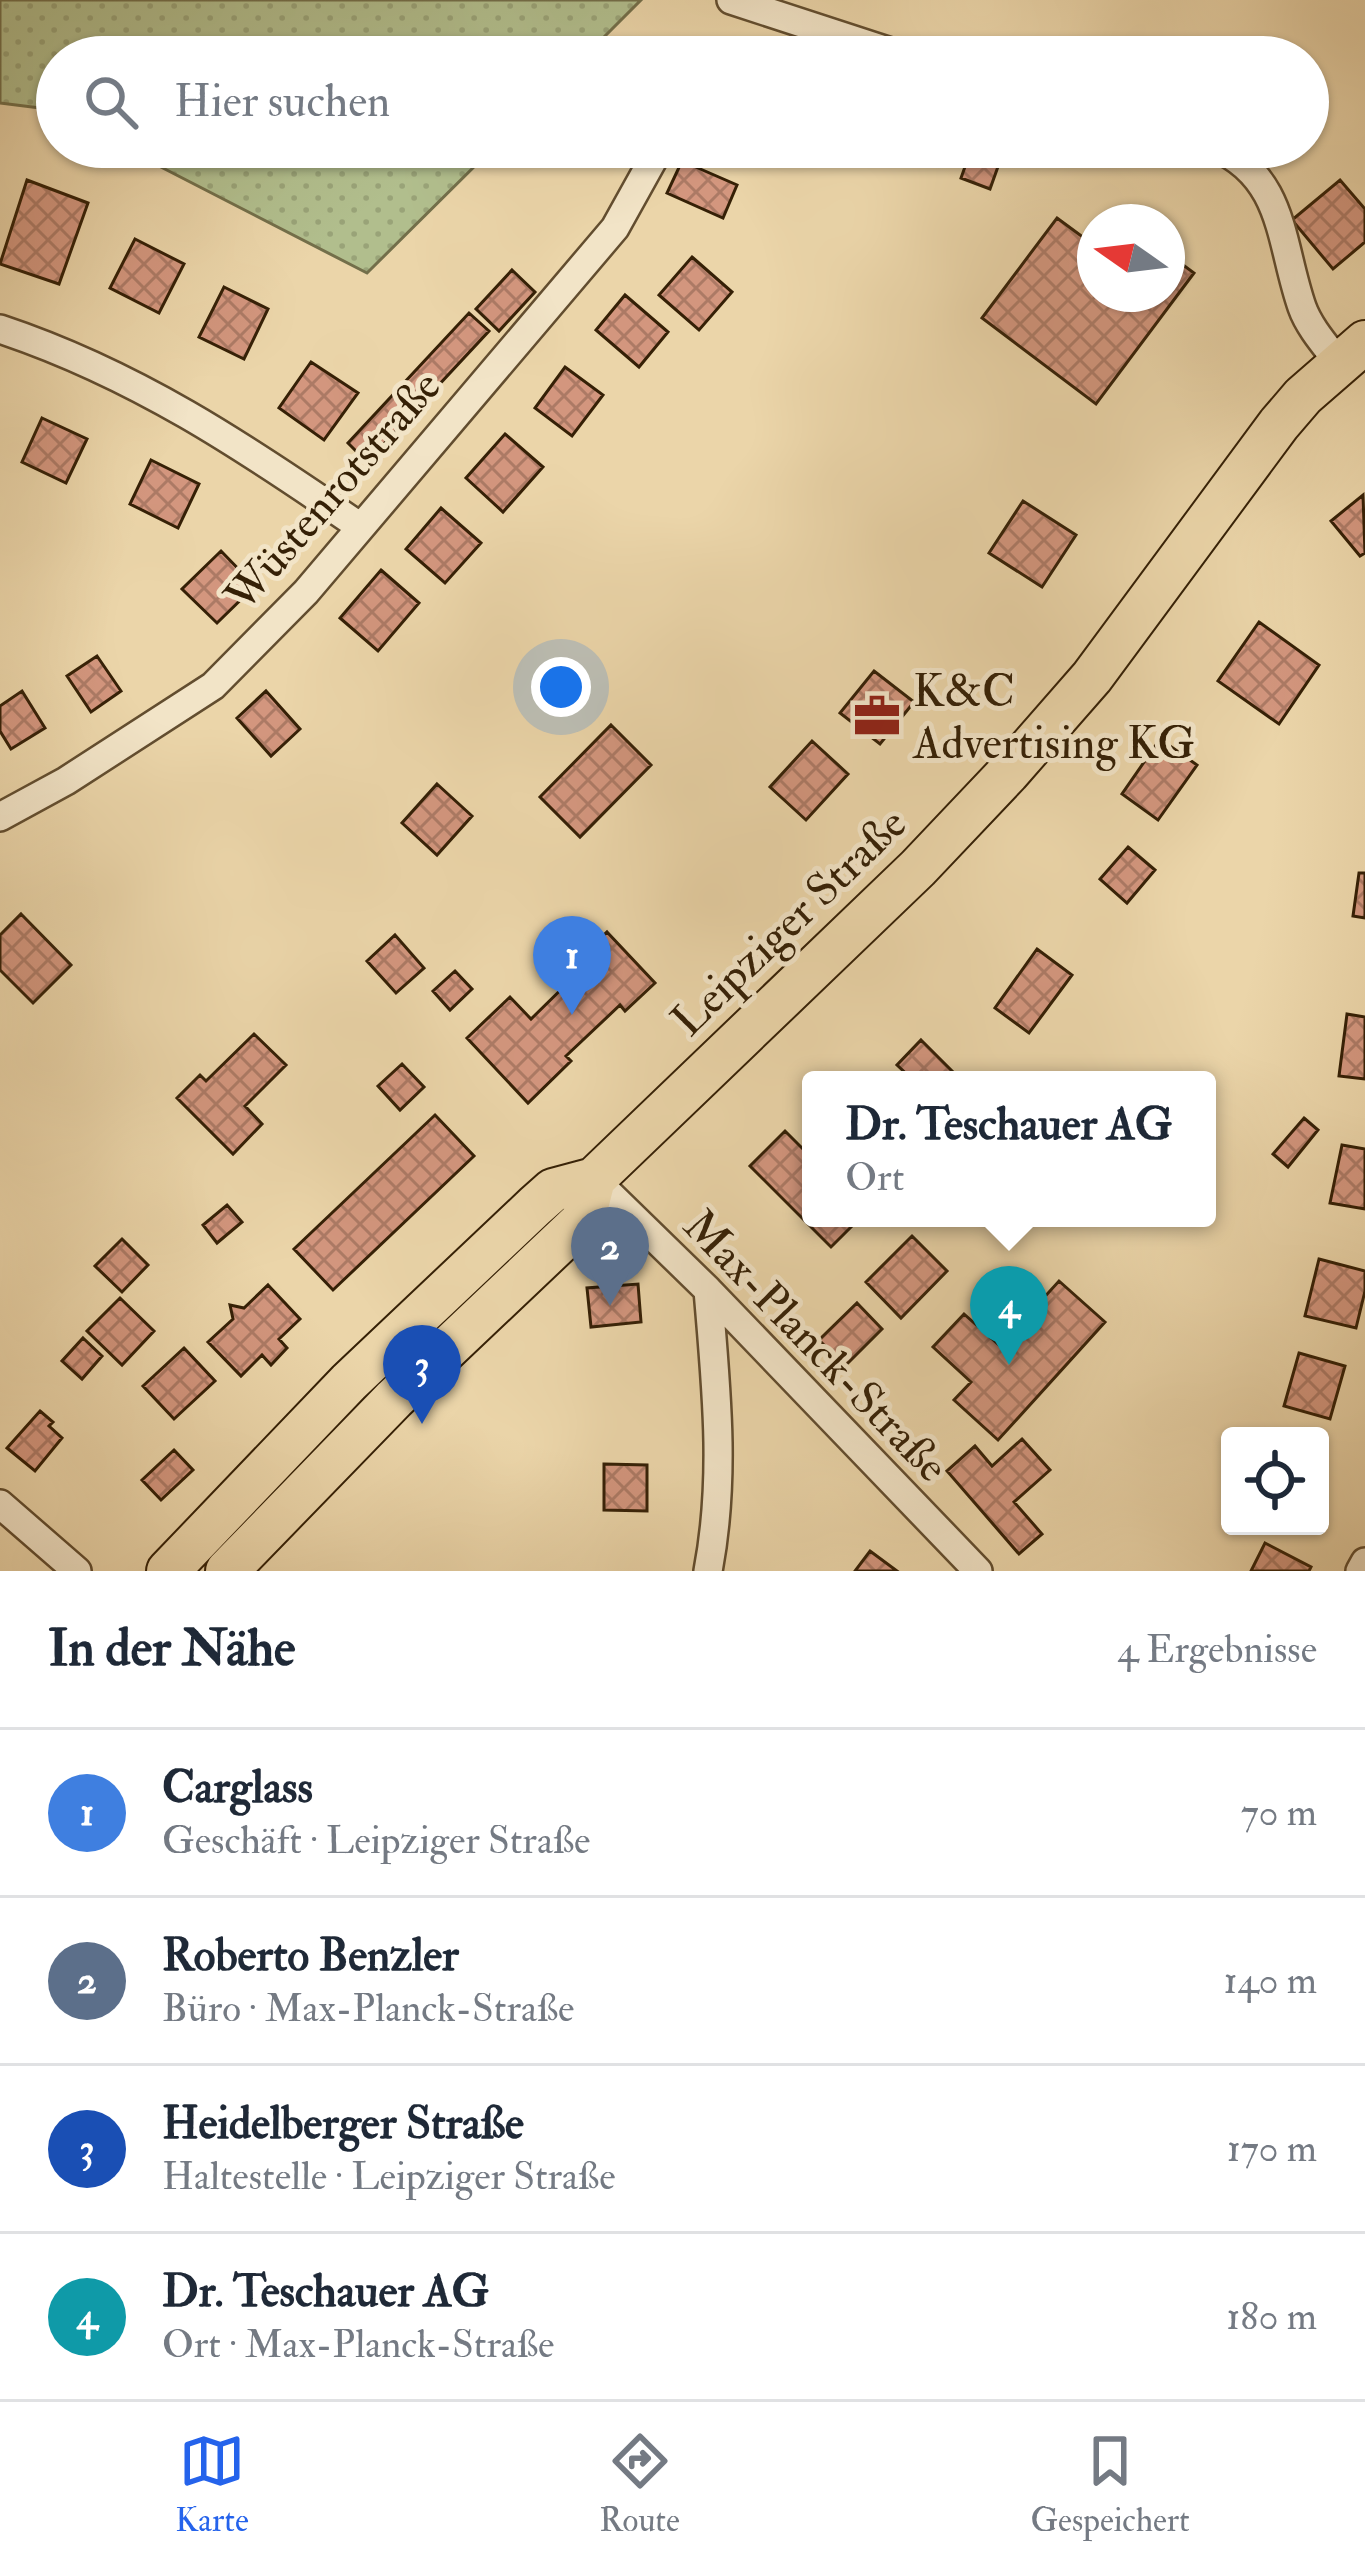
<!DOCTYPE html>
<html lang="de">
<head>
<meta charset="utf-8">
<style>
	:root { --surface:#fff; --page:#f6f6f7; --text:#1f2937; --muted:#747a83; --line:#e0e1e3; --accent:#2563eb }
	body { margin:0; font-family:"IM FELL Double Pica",serif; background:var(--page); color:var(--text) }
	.controls { position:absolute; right:36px; bottom:36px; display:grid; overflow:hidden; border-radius:12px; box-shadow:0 3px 9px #0004 }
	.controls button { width:108px; height:108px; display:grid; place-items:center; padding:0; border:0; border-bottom:3px solid var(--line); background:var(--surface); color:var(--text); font:60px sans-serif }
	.compass { position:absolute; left:1077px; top:204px; width:108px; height:108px; border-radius:50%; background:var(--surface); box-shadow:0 3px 9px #0004; rotate:284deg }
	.you { position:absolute; left:561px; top:687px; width:42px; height:42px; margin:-30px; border:9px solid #fff; border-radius:50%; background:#1a73e8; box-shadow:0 0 0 18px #1a73e833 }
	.badge { display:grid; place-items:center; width:78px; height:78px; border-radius:50%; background:var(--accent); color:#fff; font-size:39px; font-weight:700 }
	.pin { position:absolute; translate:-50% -99px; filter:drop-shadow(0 3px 6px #0008) }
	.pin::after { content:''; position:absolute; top:63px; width:42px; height:36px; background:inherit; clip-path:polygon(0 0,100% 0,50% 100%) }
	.popup { position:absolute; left:802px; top:1071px; width:414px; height:156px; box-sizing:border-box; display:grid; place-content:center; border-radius:12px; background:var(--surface); filter:drop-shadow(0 3px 9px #0005); font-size:39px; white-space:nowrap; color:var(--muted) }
	.popup b { font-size:45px; color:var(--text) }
	.popup::after { content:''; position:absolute; left:50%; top:100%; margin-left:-24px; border:24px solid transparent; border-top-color:var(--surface) }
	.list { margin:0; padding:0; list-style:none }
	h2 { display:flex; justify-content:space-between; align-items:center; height:156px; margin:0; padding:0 48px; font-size:51px }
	h2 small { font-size:39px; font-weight:400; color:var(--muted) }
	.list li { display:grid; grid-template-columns:78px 1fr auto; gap:36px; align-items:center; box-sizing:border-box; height:168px; padding:0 48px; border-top:3px solid var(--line) }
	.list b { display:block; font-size:45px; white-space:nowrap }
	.list p { margin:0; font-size:39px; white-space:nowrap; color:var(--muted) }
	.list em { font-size:39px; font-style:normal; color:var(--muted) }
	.icon { flex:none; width:66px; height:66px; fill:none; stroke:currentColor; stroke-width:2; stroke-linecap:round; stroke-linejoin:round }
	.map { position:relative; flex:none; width:1365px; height:1571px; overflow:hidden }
	.search { position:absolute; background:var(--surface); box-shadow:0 3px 9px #0004; left:36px; right:36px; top:36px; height:132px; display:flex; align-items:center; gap:30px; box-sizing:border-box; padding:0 42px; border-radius:66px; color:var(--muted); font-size:45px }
	.sheet { height:828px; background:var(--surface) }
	nav { display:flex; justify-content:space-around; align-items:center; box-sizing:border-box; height:168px; border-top:3px solid var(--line); background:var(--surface); font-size:33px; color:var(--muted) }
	nav a { display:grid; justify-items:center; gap:6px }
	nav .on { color:var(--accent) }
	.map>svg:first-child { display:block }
</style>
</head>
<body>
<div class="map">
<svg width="1365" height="1571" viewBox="0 0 1365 1571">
	<defs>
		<pattern id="grass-dots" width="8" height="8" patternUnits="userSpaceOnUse" patternTransform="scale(3)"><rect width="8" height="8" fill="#b1be8d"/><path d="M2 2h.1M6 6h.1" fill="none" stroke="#99a378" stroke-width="1.8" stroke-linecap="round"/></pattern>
		<pattern id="building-cross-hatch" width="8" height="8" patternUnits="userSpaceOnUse" patternTransform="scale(3)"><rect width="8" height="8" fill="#d3967e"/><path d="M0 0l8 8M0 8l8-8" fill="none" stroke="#ac7a65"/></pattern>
	</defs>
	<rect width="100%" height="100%" fill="#ebd5a9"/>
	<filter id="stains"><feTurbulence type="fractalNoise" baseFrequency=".00167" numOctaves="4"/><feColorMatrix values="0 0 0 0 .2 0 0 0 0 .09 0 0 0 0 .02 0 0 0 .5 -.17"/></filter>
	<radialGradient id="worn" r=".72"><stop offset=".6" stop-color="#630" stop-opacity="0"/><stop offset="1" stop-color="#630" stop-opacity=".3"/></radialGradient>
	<!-- grass -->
	<path fill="url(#grass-dots)" stroke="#736f4a" stroke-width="3" d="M 0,0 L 641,0 L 584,57 L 57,57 L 57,113 L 48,109 L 0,103 Z
		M 122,147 L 494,147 L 367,273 Z"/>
	<!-- building -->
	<path fill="url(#building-cross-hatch)" stroke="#352006" stroke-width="3" d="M 972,147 L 1005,147 L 990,189 L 961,178 Z
		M 682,161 L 737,185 L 723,218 L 667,193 Z
		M 27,180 L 88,203 L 59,284 L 0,264 Z
		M 1340,180 L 1365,209 L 1365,242 L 1333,269 L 1292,220 Z
		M 1057,218 L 1095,246 L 1095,294 L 1167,294 L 1167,253 L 1194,273 L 1096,404 L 982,318 Z
		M 135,239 L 184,264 L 159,313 L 110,288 Z
		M 692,257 L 732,292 L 699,330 L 659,295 Z
		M 512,270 L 535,292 L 499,331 L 476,309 Z
		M 224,287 L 268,309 L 244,359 L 199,337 Z
		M 625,295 L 668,332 L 639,367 L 596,330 Z
		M 469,313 L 489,331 L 367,462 L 348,443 Z
		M 311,362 L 358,393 L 324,440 L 279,408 Z
		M 565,367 L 603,395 L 572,436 L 535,408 Z
		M 42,418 L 87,439 L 66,483 L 22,462 Z
		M 505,434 L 543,467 L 503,512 L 466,478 Z
		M 151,460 L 199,484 L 178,528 L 130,504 Z
		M 1363,495 L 1365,553 L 1360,556 L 1331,521 Z
		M 1023,501 L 1076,535 L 1042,587 L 989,553 Z
		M 441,508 L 481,543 L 445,583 L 406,549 Z
		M 221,551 L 255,586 L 217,623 L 182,589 Z
		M 381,570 L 419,603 L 378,651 L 340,618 Z
		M 1259,622 L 1319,665 L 1279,724 L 1218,681 Z
		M 97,656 L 121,691 L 91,712 L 67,676 Z
		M 874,671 L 914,702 L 880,744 L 840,713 Z
		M 22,691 L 45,728 L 11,749 L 0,731 L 0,706 Z
		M 266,691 L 300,729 L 271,756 L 237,718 Z
		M 611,725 L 651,765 L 580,837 L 540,797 Z
		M 1160,739 L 1197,765 L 1158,820 L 1122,794 Z
		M 812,741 L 848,774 L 806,820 L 770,787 Z
		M 437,784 L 472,816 L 437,855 L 402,823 Z
		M 1128,847 L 1155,870 L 1127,903 L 1100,879 Z
		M 1359,873 L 1365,873 L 1365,918 L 1353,916 Z
		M 21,914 L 71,965 L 33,1003 L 0,970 L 0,935 Z
		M 607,932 L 655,983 L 625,1011 L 620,1005 L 566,1056 L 571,1061 L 528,1103 L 467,1038 L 510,997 L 531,1019 L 584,967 L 578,960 Z
		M 395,935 L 424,968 L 396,993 L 367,961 Z
		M 1037,949 L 1072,975 L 1029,1033 L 995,1008 Z
		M 455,971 L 472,989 L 450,1010 L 433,991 Z
		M 1347,1014 L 1365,1017 L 1365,1079 L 1339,1076 Z
		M 254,1034 L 286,1065 L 245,1106 L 262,1124 L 233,1154 L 177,1098 L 200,1075 L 206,1081 Z
		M 921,1040 L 961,1080 L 913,1080 L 897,1065 Z
		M 402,1064 L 424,1087 L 400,1110 L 378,1086 Z
		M 435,1115 L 474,1156 L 333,1290 L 294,1249 Z
		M 1304,1118 L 1318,1130 L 1288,1167 L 1273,1154 Z
		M 785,1131 L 811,1157 L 811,1218 L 860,1218 L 831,1247 L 750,1166 Z
		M 1342,1145 L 1365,1149 L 1365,1209 L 1330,1203 Z
		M 227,1205 L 242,1222 L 217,1243 L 203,1225 Z
		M 912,1236 L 947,1271 L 901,1318 L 866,1282 Z
		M 122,1239 L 148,1265 L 122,1292 L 95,1266 Z
		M 1319,1259 L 1365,1271 L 1365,1291 L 1356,1328 L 1305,1316 Z
		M 1059,1281 L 1105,1322 L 998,1440 L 954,1400 L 971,1382 L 933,1347 L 964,1314 L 1000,1346 Z
		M 638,1284 L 641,1322 L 591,1327 L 587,1288 Z
		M 268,1285 L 300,1319 L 279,1339 L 287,1348 L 271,1365 L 262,1355 L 241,1376 L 208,1342 L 233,1319 L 230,1305 L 244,1308 Z
		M 120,1298 L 154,1331 L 122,1365 L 87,1331 Z
		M 857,1303 L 882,1329 L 845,1366 L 819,1340 Z
		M 83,1338 L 102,1356 L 82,1379 L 62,1361 Z
		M 184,1348 L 215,1381 L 174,1419 L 143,1386 Z
		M 1299,1353 L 1345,1366 L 1330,1419 L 1284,1406 Z
		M 40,1411 L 53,1422 L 49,1426 L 62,1438 L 35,1471 L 7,1448 Z
		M 1022,1439 L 1050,1470 L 1014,1502 L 1042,1534 L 1019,1554 L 947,1471 L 975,1446 L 992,1466 Z
		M 174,1450 L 193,1470 L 161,1500 L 142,1480 Z
		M 604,1464 L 647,1465 L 647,1511 L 604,1510 Z
		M 1265,1543 L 1311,1567 L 1309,1571 L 1251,1571 Z
		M 870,1551 L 897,1571 L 855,1571 Z"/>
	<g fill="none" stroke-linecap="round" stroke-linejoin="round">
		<defs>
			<path id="street" d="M 731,0 L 906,57
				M 1215,147 C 1285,177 1280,244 1302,307 C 1309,327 1326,346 1339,363
				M 0,329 C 135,374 243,446 359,526
				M 0,817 L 66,781 L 213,686 L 306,592 L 615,228 L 660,147
				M 594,1179 L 708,1290 L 978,1571
				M 0,1504 L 77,1571
				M 708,1571 C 726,1477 716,1386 708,1290
				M 1360,1571 L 1365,1562"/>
			<path id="primary" d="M 168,1571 L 349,1382 L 535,1206 L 553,1190 L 594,1179 L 918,868 L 1008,773 L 1092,677 L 1279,424 L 1303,396 L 1365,342
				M 227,1571 L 394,1399 L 584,1219 L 594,1179"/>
		</defs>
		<!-- street casing -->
		<use href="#street" stroke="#624d2f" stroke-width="32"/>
		<!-- primary casing -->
		<use href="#primary" stroke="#352006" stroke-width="46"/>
		<!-- street -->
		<use href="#street" stroke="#f2e4c7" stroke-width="27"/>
		<!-- primary -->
		<use href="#primary" stroke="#ebd5a9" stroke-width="42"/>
	</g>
	<!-- icons -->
	<defs>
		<symbol id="office-bare" viewBox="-9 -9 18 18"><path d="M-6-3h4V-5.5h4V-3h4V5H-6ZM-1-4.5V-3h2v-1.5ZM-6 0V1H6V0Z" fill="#8f2418" stroke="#f2e4c7" stroke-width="2.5" paint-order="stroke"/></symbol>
	</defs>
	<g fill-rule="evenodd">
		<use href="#office-bare" x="844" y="683" width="66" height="66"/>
	</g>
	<g text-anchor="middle" stroke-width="10" stroke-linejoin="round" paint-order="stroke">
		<!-- street labels -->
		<g font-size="45" fill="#352006" stroke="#f2e4c7">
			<text transform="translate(332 490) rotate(-49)" y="16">Wüstenrotstraße</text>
			<text transform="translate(788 921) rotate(-44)" y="16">Leipziger Straße</text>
			<text transform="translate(817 1345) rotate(46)" y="16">Max-Planck-Straße</text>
		</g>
		<!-- poi labels -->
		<g font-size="45" fill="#352006" stroke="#f2e4c7" text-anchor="start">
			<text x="913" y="706">K&amp;C<tspan x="913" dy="52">Advertising KG</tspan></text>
		</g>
	</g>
	<rect width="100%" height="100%" filter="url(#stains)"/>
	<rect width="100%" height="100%" fill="url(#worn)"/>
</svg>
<div class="controls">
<button><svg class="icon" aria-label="locate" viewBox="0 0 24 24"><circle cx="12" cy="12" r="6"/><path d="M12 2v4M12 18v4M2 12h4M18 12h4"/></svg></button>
</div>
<svg class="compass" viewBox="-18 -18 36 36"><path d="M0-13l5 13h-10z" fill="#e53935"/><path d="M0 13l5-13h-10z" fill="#747a83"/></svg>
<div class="you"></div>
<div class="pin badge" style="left:572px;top:1015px;background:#3f7fe0">1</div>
<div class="pin badge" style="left:610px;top:1306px;background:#5c6f8a">2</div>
<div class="pin badge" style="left:422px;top:1424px;background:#1a4fb4">3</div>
<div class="pin badge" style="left:1009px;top:1365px;background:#0f9aa8">4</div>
<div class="popup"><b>Dr. Teschauer AG</b>Ort</div>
<div class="search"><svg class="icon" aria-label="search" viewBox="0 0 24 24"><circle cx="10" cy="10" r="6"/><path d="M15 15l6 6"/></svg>Hier suchen</div>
</div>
<section class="sheet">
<h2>In der Nähe<small>4 Ergebnisse</small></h2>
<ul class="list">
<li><span class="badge" style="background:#3f7fe0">1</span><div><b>Carglass</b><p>Geschäft · Leipziger Straße</p></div><em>70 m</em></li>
<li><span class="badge" style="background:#5c6f8a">2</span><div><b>Roberto Benzler</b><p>Büro · Max-Planck-Straße</p></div><em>140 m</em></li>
<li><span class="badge" style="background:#1a4fb4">3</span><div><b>Heidelberger Straße</b><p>Haltestelle · Leipziger Straße</p></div><em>170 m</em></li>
<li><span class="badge" style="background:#0f9aa8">4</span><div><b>Dr. Teschauer AG</b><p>Ort · Max-Planck-Straße</p></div><em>180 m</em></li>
</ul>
</section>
<nav>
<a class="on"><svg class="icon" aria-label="map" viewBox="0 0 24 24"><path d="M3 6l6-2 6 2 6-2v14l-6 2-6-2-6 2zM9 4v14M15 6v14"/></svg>Karte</a>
<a><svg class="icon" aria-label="directions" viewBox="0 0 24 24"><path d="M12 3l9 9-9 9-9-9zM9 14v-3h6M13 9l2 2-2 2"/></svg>Route</a>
<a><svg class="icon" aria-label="saved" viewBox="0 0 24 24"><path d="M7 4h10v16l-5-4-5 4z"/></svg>Gespeichert</a>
</nav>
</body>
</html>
